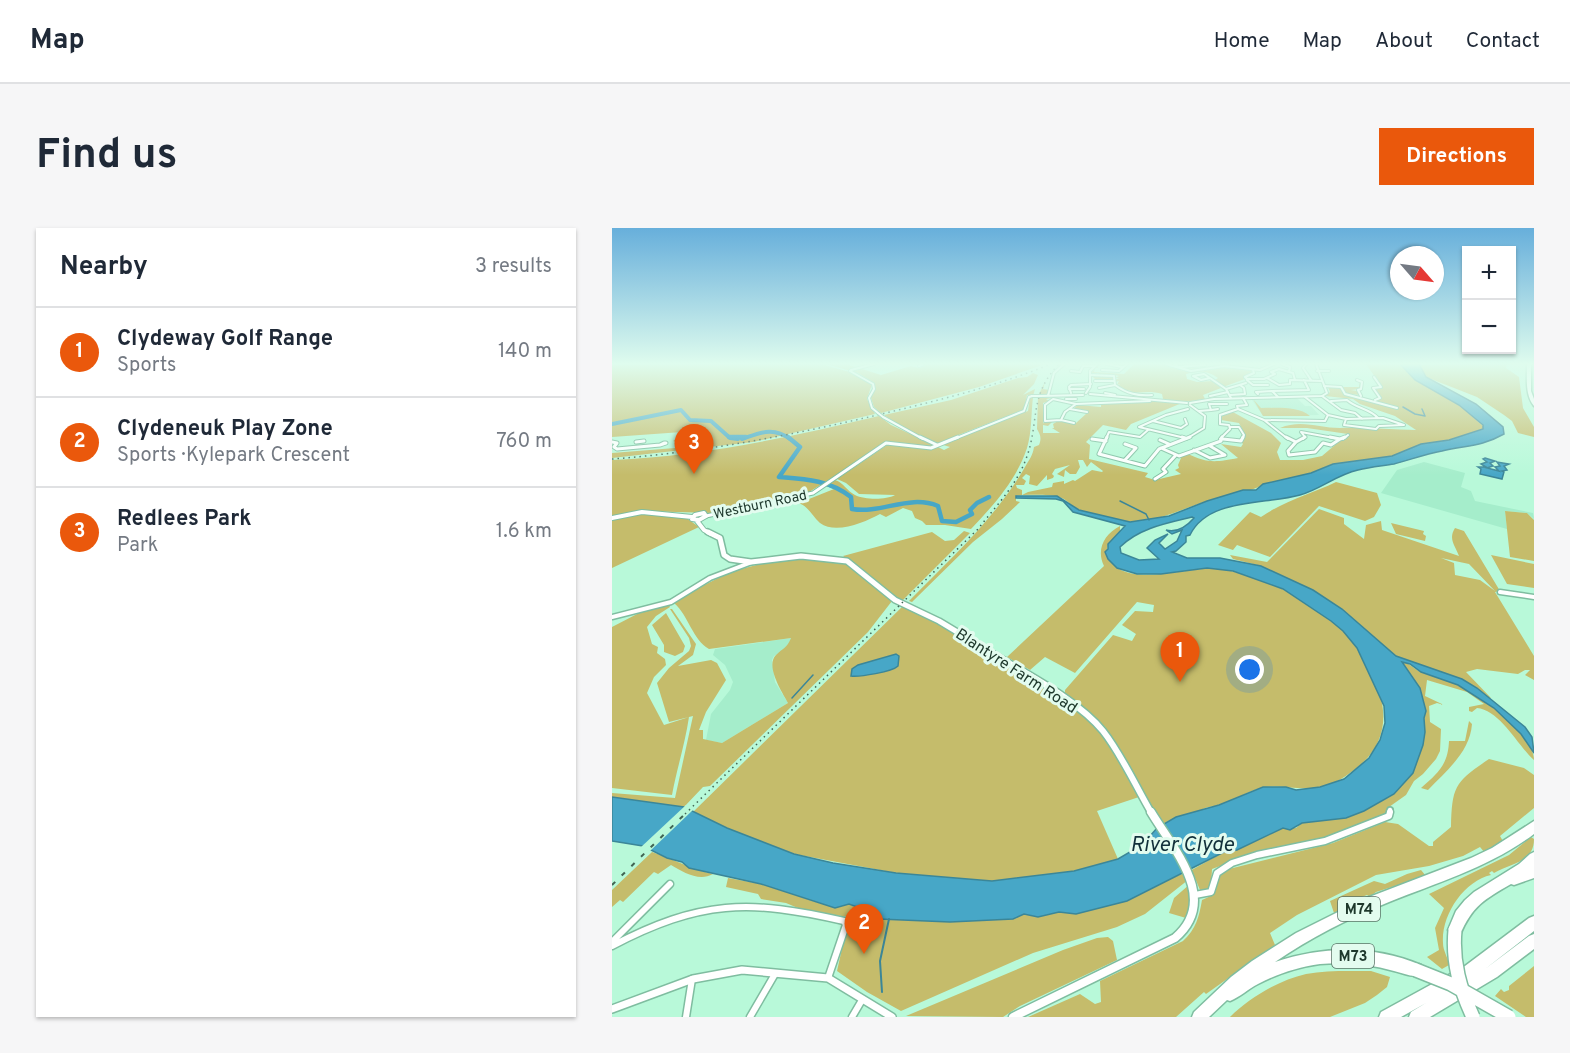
<!DOCTYPE html>
<html lang="en">
<head>
<meta charset="utf-8">
<style>
	:root { --surface:#fff; --page:#f6f6f7; --text:#1f2937; --muted:#747a83; --line:#e0e1e3; --accent:#ea580c }
	body { margin:0; font-family:Overpass,sans-serif; background:var(--page); color:var(--text) }
	.controls { position:absolute; right:18px; top:18px; display:grid; overflow:hidden; border-radius:0px; box-shadow:0 2px 4px #0004 }
	.controls button { width:54px; height:54px; display:grid; place-items:center; padding:0; border:0; border-bottom:2px solid var(--line); background:var(--surface); color:var(--text); font:30px sans-serif }
	.compass { position:absolute; left:778px; top:18px; width:54px; height:54px; border-radius:50%; background:var(--surface); box-shadow:0 2px 4px #0004; rotate:118deg }
	.you { position:absolute; left:638px; top:442px; width:21px; height:21px; margin:-15px; border:4px solid #fff; border-radius:50%; background:#1a73e8; box-shadow:0 0 0 9px #1a73e833 }
	.badge { display:grid; place-items:center; width:39px; height:39px; border-radius:50%; background:var(--accent); color:#fff; font-size:20px; font-weight:700 }
	.pin { position:absolute; translate:-50% -50px; filter:drop-shadow(0 2px 3px #0008) }
	.pin::after { content:''; position:absolute; top:32px; width:21px; height:18px; background:inherit; clip-path:polygon(0 0,100% 0,50% 100%) }
	.list { margin:0; padding:0; list-style:none }
	h2 { display:flex; justify-content:space-between; align-items:center; height:78px; margin:0; padding:0 24px; font-size:26px }
	h2 small { font-size:20px; font-weight:400; color:var(--muted) }
	.list li { display:grid; grid-template-columns:39px 1fr auto; gap:18px; align-items:center; box-sizing:border-box; height:90px; padding:0 24px; border-top:2px solid var(--line) }
	.list b { display:block; font-size:22px; white-space:nowrap }
	.list p { margin:0; font-size:20px; white-space:nowrap; color:var(--muted) }
	.list em { font-size:20px; font-style:normal; color:var(--muted) }
	.map { position:relative; flex:none; width:922px; height:789px; overflow:hidden; border-radius:0px }
	header { display:flex; align-items:center; gap:36px; box-sizing:border-box; height:84px; padding:0 30px; background:var(--surface); border-bottom:2px solid var(--line) }
	header strong { font-size:28px }
	nav { display:flex; gap:33px; margin-inline-start:auto; font-size:21px }
	.intro { display:flex; align-items:center; justify-content:space-between; box-sizing:border-box; height:144px; padding:0 36px }
	h1 { margin:0; font-size:42px }
	.button { padding:15px 27px; border-radius:0px; background:var(--accent); color:#fff; font-size:21px; font-weight:700 }
	main { display:flex; gap:36px; padding:0 36px }
	aside { flex:1; background:var(--surface); border-radius:0px; box-shadow:0 2px 4px #0004 }
	.map>svg:first-child { display:block }
</style>
</head>
<body>
<header>
<strong>Map</strong>
<nav><a>Home</a><a>Map</a><a>About</a><a>Contact</a></nav>
</header>
<div class="intro"><h1>Find us</h1><a class="button">Directions</a></div>
<main>
<aside>
<h2>Nearby<small>3 results</small></h2>
<ul class="list">
<li><span class="badge">1</span><div><b>Clydeway Golf Range</b><p>Sports</p></div><em>140 m</em></li>
<li><span class="badge">2</span><div><b>Clydeneuk Play Zone</b><p>Sports · Kylepark Crescent</p></div><em>760 m</em></li>
<li><span class="badge">3</span><div><b>Redlees Park</b><p>Park</p></div><em>1.6 km</em></li>
</ul>
</aside>
<div class="map">
<svg width="922" height="789" viewBox="0 0 922 789">
	<rect width="100%" height="100%" fill="#b8f9d9"/>
	<!-- built -->
	<path fill="#a5edcb" d="M 685,170 L 693,178 L 699,178 L 707,187 L 651,188 L 640,172 Z
		M 812,234 L 853,245 L 849,259 L 859,263 L 863,273 L 921,285 L 922,291 L 915,285 L 893,283 L 895,301 L 769,265 L 785,242 Z
		M 179,410 L 175,421 L 162,428 L 160,432 L 163,454 L 176,475 L 110,515 L 94,512 L 99,486 L 118,462 L 121,454 L 113,437 L 101,427 L 103,421 Z"/>
	<!-- green -->
	<path fill="#c5bc6b" fill-rule="evenodd" d="M 209,136 L 241,145 L 260,156 L 255,171 L 263,186 L 141,214 L 0,230 L 0,225 L 63,220 L 68,215 L 61,213 L 69,208 L 70,204 L 0,209 L 0,137 Z
		M 214,136 L 234,136 L 269,147 L 299,138 L 307,140 L 317,136 L 433,136 L 367,159 L 269,185 L 262,179 L 258,167 L 263,161 L 262,155 L 246,145 Z
		M 487,136 L 489,136 L 485,139 L 487,140 L 483,140 L 482,144 L 512,146 L 522,136 L 551,136 L 570,143 L 566,141 L 590,140 L 575,143 L 612,139 L 639,142 L 641,145 L 632,149 L 633,151 L 611,159 L 603,152 L 606,150 C 595,142 587,143 574,146 L 575,151 L 585,154 L 601,153 L 609,160 L 591,167 L 593,171 L 572,174 L 551,171 L 550,166 C 539,162 526,165 517,165 L 519,163 L 516,162 L 514,164 L 506,158 L 508,156 L 505,157 L 507,153 L 503,154 L 503,152 L 507,150 L 503,150 L 507,148 L 499,146 L 498,148 L 501,149 L 500,153 L 484,152 L 480,148 L 487,148 L 487,145 L 479,145 Z
		M 754,136 L 788,136 L 803,152 L 847,177 L 871,198 L 871,201 L 837,212 L 809,216 L 780,228 L 721,236 L 699,245 L 650,257 C 642,263 611,269 598,272 C 571,280 539,298 510,293 C 496,291 478,287 466,281 C 459,278 455,271 447,269 C 436,266 422,267 410,267 L 416,264 L 440,259 L 441,255 L 452,253 L 452,256 L 461,252 L 463,253 L 480,242 L 490,244 L 491,243 L 479,234 L 475,239 L 471,232 L 466,232 L 468,239 L 464,246 L 458,246 L 453,242 L 452,249 L 445,246 L 458,237 L 443,241 L 440,246 L 442,248 L 441,250 L 435,252 L 435,247 L 425,258 L 417,256 L 418,248 L 414,246 L 410,250 L 414,253 L 412,257 L 404,257 L 405,260 L 410,262 L 410,267 L 404,268 L 404,273 L 408,274 L 390,291 L 361,314 L 300,374 L 297,373 C 338,331 383,291 413,239 C 417,232 421,227 422,219 L 427,217 C 430,210 428,206 425,201 L 426,168 L 433,154 L 431,161 L 437,162 L 436,166 L 430,169 L 439,171 L 434,171 L 437,173 L 431,175 L 431,196 L 432,193 L 440,194 L 436,198 L 431,197 L 431,205 L 448,205 L 440,200 L 442,200 L 441,196 L 446,193 L 464,195 L 475,185 L 461,181 L 466,177 L 489,179 L 489,175 L 540,172 L 570,175 L 519,196 L 514,202 L 491,197 L 474,214 L 478,217 L 477,231 L 536,245 L 533,249 L 543,252 L 569,246 L 563,242 L 567,240 L 566,237 L 569,230 L 567,229 L 574,225 C 596,236 604,234 626,230 L 609,216 L 629,219 L 631,216 L 629,214 L 633,207 L 627,195 L 609,192 L 610,187 L 619,183 L 659,205 L 669,215 L 665,224 L 668,232 L 691,232 L 710,228 L 736,206 L 695,200 L 668,200 C 689,191 707,200 728,200 C 753,199 779,202 804,202 L 783,188 L 748,176 L 741,171 L 713,168 L 718,164 L 716,159 L 747,159 L 748,153 L 742,151 L 749,153 L 748,161 L 739,162 L 745,163 L 748,167 L 738,166 L 770,176 L 765,173 L 770,170 L 763,161 L 770,159 Z
		M 895,136 L 894,140 L 907,149 L 911,180 L 922,199 L 922,209 L 906,205 L 900,193 L 892,187 L 865,169 L 814,149 L 807,137 Z
		M 421,145 L 426,147 L 422,156 L 411,167 L 423,161 L 421,168 L 415,167 L 413,181 L 326,215 L 294,202 L 272,187 L 339,172 L 406,150 L 415,149 Z
		M 418,169 L 421,169 C 419,185 420,204 415,220 C 405,251 381,278 359,301 L 333,297 L 314,297 L 310,293 L 303,290 L 300,283 L 291,280 L 274,289 L 268,286 C 253,294 224,307 208,295 C 200,288 197,279 187,275 L 222,261 L 214,258 L 223,252 C 232,255 235,263 243,267 C 253,272 274,272 283,267 L 247,266 L 234,255 L 225,251 L 275,217 L 317,221 L 324,218 L 332,222 L 338,219 L 328,216 L 416,183 Z
		M 641,171 L 649,180 C 666,180 686,178 698,188 L 651,188 Z
		M 267,188 L 279,197 L 322,217 L 317,219 L 277,214 L 194,266 L 100,285 L 29,283 L 0,289 L 0,232 C 91,228 179,209 267,188 Z
		M 724,254 L 765,265 L 769,277 L 762,289 L 753,293 L 707,278 L 658,329 L 625,317 L 621,322 L 606,317 L 638,284 L 649,289 C 672,273 699,266 724,254 Z
		M 707,281 L 732,290 L 732,296 L 752,311 L 754,297 L 769,293 L 770,302 L 847,328 C 843,317 836,311 843,300 L 852,303 L 888,363 L 883,364 L 922,428 L 922,452 L 913,447 L 918,442 L 913,442 L 906,446 L 865,441 L 854,444 L 879,470 L 875,469 L 852,452 L 784,428 L 730,381 L 701,362 L 649,338 L 621,331 L 618,327 L 655,334 ZM 829,330 L 857,336 L 883,363 L 868,352 L 843,347 L 842,335 Z
		M 893,283 L 915,285 L 922,292 L 922,333 L 898,329 Z
		M 28,285 L 73,289 L 87,299 L 0,340 L 0,291 Z
		M 779,295 L 812,303 L 811,306 L 814,308 L 813,313 L 784,306 Z
		M 508,298 L 508,304 L 496,316 L 494,326 C 510,365 578,336 608,341 C 647,347 705,373 732,403 C 764,441 794,499 747,538 C 735,548 723,556 708,559 C 689,563 672,557 654,559 C 639,561 623,572 608,577 C 601,579 592,578 587,584 L 556,593 L 548,598 L 525,551 L 493,499 L 453,467 L 453,462 L 501,407 L 520,413 L 524,406 L 510,397 L 523,383 L 541,384 L 542,377 L 525,374 L 463,445 L 433,429 L 418,442 L 395,429 L 492,338 C 484,322 492,306 508,298 Z
		M 352,303 L 358,305 L 290,373 L 231,328 L 320,304 L 333,313 L 342,312 Z
		M 879,327 L 922,336 L 922,360 L 895,356 Z
		M 191,329 L 235,334 L 280,373 L 256,404 L 98,558 L 91,559 L 72,579 L 0,569 L 0,565 L 63,570 L 81,488 L 57,494 L 45,455 L 57,440 L 77,423 L 79,418 L 77,410 L 58,381 L 60,381 L 84,416 L 81,427 L 66,438 L 99,432 L 105,435 L 114,452 L 94,484 L 87,502 L 91,502 L 91,511 L 110,515 L 176,475 C 170,464 153,438 164,427 C 171,420 175,420 179,410 L 97,421 C 80,411 77,388 62,375 C 111,344 135,336 191,329 Z
		M 56,375 L 58,379 L 44,388 L 35,399 L 40,416 L 46,419 L 45,425 L 53,431 L 54,437 L 42,449 L 35,465 L 52,497 L 77,489 C 73,516 65,540 60,567 L 0,560 L 0,399 L 27,385 Z
		M 292,377 L 319,390 L 441,464 L 480,494 L 491,507 L 527,569 L 485,583 L 506,631 L 462,643 L 380,653 L 284,645 L 182,626 L 115,600 L 81,584 Z
		M 54,385 L 73,418 L 71,424 L 63,428 L 52,424 L 52,417 L 40,397 Z
		M 789,434 C 799,435 801,441 809,444 C 818,448 828,449 836,452 C 860,461 922,505 922,532 C 906,518 888,482 865,480 L 860,484 L 857,483 L 857,479 L 872,476 L 855,464 L 815,452 L 813,468 L 832,477 L 825,475 L 817,478 L 818,494 L 829,501 L 828,523 L 824,531 L 811,546 L 802,553 L 794,567 L 777,579 L 774,585 L 737,603 L 633,629 L 600,641 L 599,661 L 591,664 L 588,662 L 583,650 L 576,644 L 612,624 L 625,622 L 671,600 L 684,600 L 690,595 L 734,590 L 752,583 L 782,566 L 801,545 L 812,490 L 808,460 Z
		M 857,493 L 860,496 C 858,524 835,542 816,562 L 809,560 C 826,545 836,537 837,513 L 853,513 Z
		M 877,531 L 912,540 L 922,547 L 922,580 L 888,608 L 892,615 L 873,625 L 868,619 L 851,628 L 817,638 L 764,647 L 685,687 L 658,705 L 663,717 L 594,766 L 592,764 L 564,789 L 416,789 L 468,766 L 483,776 L 489,774 L 488,753 L 571,713 C 584,701 587,689 590,672 L 601,667 L 607,648 L 613,642 L 721,615 L 773,594 L 786,596 L 817,618 L 821,618 L 821,614 L 839,599 C 840,558 843,554 877,531 Z
		M 919,609 L 922,611 C 922,634 900,635 882,645 L 880,643 L 877,645 L 879,647 C 852,653 829,687 831,715 C 831,723 836,729 837,737 L 830,741 L 815,729 L 827,722 L 823,700 L 832,680 L 817,666 L 897,627 Z
		M 40,624 C 61,631 79,641 101,646 C 87,654 71,644 59,637 L 46,646 L 42,644 L 11,674 L 8,672 L 0,679 L 0,662 Z
		M 809,642 L 814,648 L 764,664 L 758,669 L 755,667 L 731,676 L 732,680 L 722,685 L 718,673 L 762,653 L 773,656 L 795,646 Z
		M 573,645 L 576,652 L 533,686 L 505,699 L 421,725 L 289,783 L 255,764 L 225,743 L 237,689 L 193,683 L 174,675 L 149,671 L 146,666 L 114,659 L 116,650 L 149,656 L 210,676 L 237,676 L 259,684 L 267,691 L 338,694 L 401,691 L 412,686 L 426,689 L 447,684 L 464,686 Z
		M 578,656 L 580,667 L 574,690 L 557,685 L 562,670 Z
		M 496,709 L 501,713 L 505,732 L 408,778 L 391,789 L 294,788 L 451,722 L 485,710 Z
		M 922,738 L 922,789 L 914,789 L 883,768 L 889,761 L 892,764 L 897,762 L 897,758 Z
		M 759,743 L 778,749 L 775,759 L 765,767 L 753,775 L 718,789 L 618,789 C 637,770 667,752 694,746 C 715,742 738,743 759,743 Z"/>
	<!-- water -->
	<path fill="#47a7c7" stroke="#3b8698" stroke-width="1.5" fill-rule="evenodd" d="M 788,136 L 807,136 L 814,149 L 864,176 L 891,199 L 892,206 C 869,219 854,217 830,223 C 814,226 797,232 782,236 C 770,238 758,239 746,242 C 724,247 709,261 688,267 C 652,277 596,270 578,307 L 574,308 L 574,314 L 564,323 L 560,324 L 575,330 L 608,330 L 649,338 L 701,362 L 730,381 L 784,428 L 850,451 L 865,460 L 913,499 L 920,509 L 922,525 L 909,506 L 882,480 L 846,457 L 809,444 L 798,436 L 790,434 L 808,460 L 814,483 L 812,490 L 813,504 L 811,517 L 801,545 L 782,566 L 752,583 L 734,590 L 690,595 L 678,602 L 671,600 L 625,622 L 612,624 L 515,673 L 464,686 L 447,684 L 426,689 L 412,686 L 401,691 L 338,694 L 267,691 L 259,684 L 237,676 L 223,680 L 149,656 L 77,640 L 70,634 L 55,630 L 31,618 L 0,613 L 0,569 L 72,579 L 115,600 L 182,626 L 221,635 L 284,645 L 380,653 L 462,643 L 506,631 L 530,617 L 545,600 L 564,589 L 607,577 L 651,559 L 674,559 L 684,562 L 708,559 L 732,551 L 757,530 L 768,512 L 773,495 L 772,478 L 745,420 L 731,403 L 719,393 L 671,361 L 621,343 L 595,340 L 549,346 L 525,346 L 505,340 L 496,331 L 493,324 L 496,321 L 496,316 L 513,298 L 461,284 L 451,273 L 444,271 L 404,270 L 404,268 L 445,268 L 467,282 L 518,294 L 557,288 L 595,273 L 631,262 L 644,262 L 651,256 L 699,245 L 721,236 L 780,228 L 809,216 L 837,212 L 871,201 L 871,197 L 847,177 L 803,152 ZM 580,289 L 582,290 C 575,298 565,305 554,302 L 560,306 L 570,302 L 565,313 L 553,321 L 547,315 L 556,306 L 543,312 L 535,320 L 547,331 L 527,332 L 509,325 L 508,319 C 527,300 555,295 580,289 Z
		M 873,230 L 883,233 L 878,235 L 881,238 L 875,240 L 887,243 L 883,239 L 888,238 L 885,234 L 897,236 L 892,238 L 895,242 L 890,243 L 892,244 L 890,251 L 868,246 L 869,241 L 866,239 L 874,239 L 869,236 L 875,234 L 871,231 Z
		M 284,426 L 287,428 L 286,438 C 280,444 248,449 239,448 L 240,441 L 246,437 Z"/>
	<!-- pier -->
	<path fill="#b8f9d9" d="M 74,577 L 82,581 L 36,625 L 28,620 Z"/>
	<g fill="none" stroke-linecap="round" stroke-linejoin="round">
		<!-- stream-far1 -->
		<path stroke="#3b8698" stroke-width="1.5" d="M 791,179 L 803,186 L 813,188 L 810,181
			M 508,273 L 534,286 L 537,292
			M 180,470 L 201,447"/>
		<!-- stream -->
		<path stroke="#3b8698" stroke-width="2" d="M 270,764 L 268,733 L 277,691"/>
		<!-- river-far1 -->
		<path stroke="#47a7c7" stroke-width="4" d="M 0,196 L 69,182 L 78,192 L 99,193 L 118,210 L 126,211
			M 130,211 C 148,205 161,198 178,211"/>
		<!-- river -->
		<path stroke="#47a7c7" stroke-width="4.5" d="M 117,209 L 134,209
			M 176,209 L 188,219 L 167,249 C 193,251 217,252 239,269 L 240,281 C 270,286 297,266 326,278 L 330,293 L 344,294 L 360,286 L 358,282 L 365,275 L 377,269"/>
		<defs>
			<path id="minor-far4" d="M 495,136 L 510,139
				M 563,136 L 566,139 L 593,137
				M 670,136 L 678,139 L 677,144 L 681,145 L 683,152
				M 694,136 L 691,140 L 699,152
				M 307,138 L 311,136
				M 239,142 L 262,136
				M 490,142 L 507,143 L 515,136
				M 238,143 L 261,156 L 262,161 L 257,170 L 260,180 L 266,185
				M 459,143 L 468,144 L 471,138 L 481,138
				M 705,143 L 717,143
				M 592,146 L 598,150 L 589,152 L 581,148 Z
				M 478,147 L 502,148 L 503,157 C 515,166 526,168 540,167
				M 598,150 L 614,161 L 619,170
				M 655,150 L 667,157 L 678,156 L 678,152 L 710,153
				M 635,151 L 652,151 L 663,146 L 659,144 L 667,141 L 677,144
				M 635,151 L 633,149 L 642,145 L 641,142
				M 635,152 L 641,157 L 656,157
				M 745,152 L 750,154 L 749,161 L 746,162 L 749,168
				M 483,153 L 502,153
				M 712,158 L 729,159 L 733,166 L 785,180
				M 487,160 L 503,157
				M 761,160 L 769,159 L 762,149
				M 761,160 L 768,170 L 763,172
				M 457,161 L 472,161
				M 614,161 L 634,155
				M 459,165 L 457,159 L 459,157 L 479,156
				M 493,165 L 503,167
				M 646,166 L 644,164 L 660,163
				M 618,167 L 633,166 L 632,160 L 628,157
				M 598,168 L 616,164
				M 710,168 L 729,182 L 743,185 L 750,191
				M 666,169 L 660,163 L 697,162 L 692,152
				M 441,171 L 464,176 L 453,184 L 449,192 L 433,193 L 433,177 Z
				M 454,171 L 464,171
				M 719,173 L 735,172 C 745,181 757,180 766,190
				M 464,176 L 538,173
				M 458,181 L 475,184
				M 626,181 L 652,192 L 676,211
				M 626,181 L 625,178 L 635,177 L 631,170
				M 599,182 L 606,181
				M 587,183 L 599,182 L 597,176 L 615,176
				M 716,187 L 734,191
				M 271,189 L 311,211
				M 771,190 L 792,197 L 767,198 L 764,201 L 732,197 L 734,191 Z
				M 449,192 L 462,195
				M 652,192 L 713,193 L 716,187 L 693,169
				M 541,193 L 569,200 L 575,196 L 573,191
				M 618,199 L 627,199 L 632,207 L 630,211
				M 573,210 L 527,199 L 554,187 L 576,181
				M 494,211 L 497,204 L 528,209 L 536,202
				M 574,211 L 592,200 L 593,188 L 578,177
				M 608,211 L 618,201 L 617,197 L 608,196 L 608,187 L 626,181
				M 691,211 L 693,209 L 689,204 L 727,211
				M 731,211 L 736,207"/>
			<path id="minor-far3" d="M 308,209 L 325,217
				M 495,209 L 487,226 L 533,238 L 547,221 L 578,209
				M 570,209 L 573,210
				M 674,209 L 684,214
				M 480,211 L 494,213
				M 611,211 L 629,213 L 631,209
				M 728,211 L 733,209
				M 548,212 L 557,216
				M 0,214 L 5,215 L 2,219 L 5,221 L 48,217
				M 24,214 L 32,213
				M 684,214 L 693,209
				M 684,214 L 676,223 L 677,227 L 703,224 L 711,215 L 719,217 L 728,211 L 718,209
				M 52,215 L 54,215 L 48,217 Z
				M 513,216 L 524,220 L 513,232
				M 549,220 L 567,228 L 609,213 L 610,209
				M 582,222 L 598,230 L 613,227 L 598,218
				M 543,251 L 554,244 L 551,241 L 564,227"/>
			<path id="minor-far2" d="M 888,364 L 922,369
				M 0,389 L 59,374 L 98,350 L 140,334"/>
			<path id="minor-far1" d="M 777,586 L 778,582"/>
			<path id="minor" d="M 583,667 L 599,664 L 605,645 L 620,635 L 645,627 L 713,613 L 777,588 L 778,584
				M 0,714 L 58,656
				M 0,718 C 88,672 137,671 232,693 L 234,697 L 216,750
				M 74,789 L 80,751
				M 138,789 L 163,746
				M 240,789 L 250,772"/>
			<path id="tertiary-far2" d="M 554,136 L 579,143 L 612,138 L 648,142 L 662,136
				M 474,165 L 478,159 L 478,143 L 485,136
				M 478,166 L 575,175
				M 428,168 L 471,167
				M 436,168 L 442,145 L 452,136
				M 578,175 L 602,171 L 710,168 L 715,165 L 704,136
				M 342,211 L 412,183 L 417,169 L 420,168"/>
			<path id="tertiary-far1" d="M 94,288 L 201,265 L 274,215 L 319,220 L 346,209"/>
			<path id="tertiary" d="M 0,781 L 81,751 L 130,742 L 216,750 L 280,789"/>
			<path id="secondary-far3" d="M 92,285 L 94,288 L 87,292 L 80,291 L 83,287 Z
				M 0,290 L 30,284 L 80,289
				M 85,293 L 92,302 L 99,306"/>
			<path id="secondary-far2" d="M 96,304 L 108,310 L 112,327 L 118,331 L 139,334 L 189,328 L 235,333 L 283,372 L 327,393 L 385,428"/>
			<path id="secondary-far1" d="M 383,427 C 416,447 467,473 491,503 C 510,527 524,559 540,586"/>
			<path id="secondary" d="M 401,789 L 563,710 C 608,672 562,622 539,584"/>
			<path id="motorway" d="M 915,136 L 919,136 L 919,163 L 922,171 L 922,178 C 913,167 915,151 915,136 Z
				M 922,593 L 922,606 C 878,639 827,654 777,674 C 737,690 698,710 663,734 C 711,718 761,717 809,737 L 811,742 L 809,747 C 801,750 791,745 782,743 C 758,736 732,734 708,736 C 686,739 665,746 646,756 C 636,761 628,769 618,773 L 615,772 L 597,789 L 580,789 L 582,784 L 619,749 L 640,733 L 684,705 L 752,671 L 859,630 L 880,620 Z
				M 922,624 L 922,650 L 902,657 L 899,656 C 873,671 860,678 848,707 L 843,709 L 838,707 L 836,702 L 844,683 L 853,672 L 862,664 L 907,636 L 918,626 Z
				M 922,688 L 922,703 L 873,741 L 917,708 L 922,706 L 922,721 L 885,749 L 818,789 L 797,789 L 799,784 L 814,775 L 789,789 L 767,789 L 769,784 L 853,738 L 917,690 Z"/>
		</defs>
		<!-- minor-far4 casing -->
		<use href="#minor-far4" stroke="#7fbda0" stroke-width="4"/>
		<!-- minor-far3 casing -->
		<use href="#minor-far3" stroke="#7fbda0" stroke-width="5"/>
		<!-- minor-far2 casing -->
		<use href="#minor-far2" stroke="#7fbda0" stroke-width="7"/>
		<!-- minor-far1 casing -->
		<use href="#minor-far1" stroke="#7fbda0" stroke-width="8"/>
		<!-- minor casing -->
		<use href="#minor" stroke="#7fbda0" stroke-width="9"/>
		<!-- tertiary-far2 casing -->
		<use href="#tertiary-far2" stroke="#7fbda0" stroke-width="4"/>
		<!-- tertiary-far1 casing -->
		<use href="#tertiary-far1" stroke="#7fbda0" stroke-width="5"/>
		<!-- tertiary casing -->
		<use href="#tertiary" stroke="#7fbda0" stroke-width="10"/>
		<!-- secondary-far3 casing -->
		<use href="#secondary-far3" stroke="#7fbda0" stroke-width="6"/>
		<!-- secondary-far2 casing -->
		<use href="#secondary-far2" stroke="#7fbda0" stroke-width="8"/>
		<!-- secondary-far1 casing -->
		<use href="#secondary-far1" stroke="#7fbda0" stroke-width="9"/>
		<!-- secondary casing -->
		<use href="#secondary" stroke="#7fbda0" stroke-width="11"/>
		<!-- motorway casing -->
		<use href="#motorway" stroke="#7fbda0" stroke-width="3"/>
		<!-- minor-far4 -->
		<use href="#minor-far4" stroke="#fff" stroke-width="2"/>
		<!-- minor-far3 -->
		<use href="#minor-far3" stroke="#fff" stroke-width="3"/>
		<!-- minor-far2 -->
		<use href="#minor-far2" stroke="#fff" stroke-width="4"/>
		<!-- minor-far1 -->
		<use href="#minor-far1" stroke="#fff" stroke-width="4.5"/>
		<!-- minor -->
		<use href="#minor" stroke="#fff" stroke-width="6"/>
		<!-- tertiary-far2 -->
		<use href="#tertiary-far2" stroke="#fff" stroke-width="2"/>
		<!-- tertiary-far1 -->
		<use href="#tertiary-far1" stroke="#fff" stroke-width="3"/>
		<!-- tertiary -->
		<use href="#tertiary" stroke="#fff" stroke-width="7"/>
		<!-- secondary-far3 -->
		<use href="#secondary-far3" stroke="#fff" stroke-width="4"/>
		<!-- secondary-far2 -->
		<use href="#secondary-far2" stroke="#fff" stroke-width="5"/>
		<!-- secondary-far1 -->
		<use href="#secondary-far1" stroke="#fff" stroke-width="6"/>
		<!-- secondary -->
		<use href="#secondary" stroke="#fff" stroke-width="8"/>
		<!-- motorway -->
		<use href="#motorway" fill="#fff" fill-rule="evenodd"/>
		<!-- rail-far1 -->
		<path stroke="#416453" stroke-width="1.5" stroke-dasharray="1.5 4" stroke-linecap="butt" d="M 0,231 C 94,224 186,206 278,184 C 332,171 387,157 439,136
			M 73,586 L 366,301 C 383,279 404,258 414,231 C 428,194 416,168 447,136"/>
		<!-- rail -->
		<path stroke="#416453" stroke-width="2" stroke-dasharray="4.5 9" stroke-linecap="butt" d="M 0,657 L 75,584"/>
		<defs>
			<path id="minor-bridge" d="M 266,185 L 271,189"/>
			<path id="tertiary-bridge" d="M 420,168 L 428,168"/>
			<path id="motorway-bridge" d="M 843,702 C 840,734 848,761 861,789
				M 804,742 L 839,756 L 897,789"/>
		</defs>
		<!-- minor-bridge casing -->
		<use href="#minor-bridge" stroke="#7fbda0" stroke-width="4" stroke-linecap="butt"/>
		<!-- tertiary-bridge casing -->
		<use href="#tertiary-bridge" stroke="#7fbda0" stroke-width="4" stroke-linecap="butt"/>
		<!-- motorway-bridge casing -->
		<use href="#motorway-bridge" stroke="#7fbda0" stroke-width="16" stroke-linecap="butt"/>
		<!-- minor-bridge -->
		<use href="#minor-bridge" stroke="#fff" stroke-width="2"/>
		<!-- tertiary-bridge -->
		<use href="#tertiary-bridge" stroke="#fff" stroke-width="2"/>
		<!-- motorway-bridge -->
		<use href="#motorway-bridge" stroke="#fff" stroke-width="13"/>
	</g>
	<!-- sky -->
	<linearGradient id="sky" x2="0" y2="1"><stop stop-color="#67afdb"/><stop offset="0.55" stop-color="#dffcee"/><stop offset="1" stop-color="#dffcee" stop-opacity="0"/></linearGradient>
	<rect width="922" height="247" fill="url(#sky)"/>
	<g text-anchor="middle" stroke-width="6" stroke-linejoin="round" paint-order="stroke">
		<!-- far-street labels -->
		<g font-size="14" fill="#1e382c" stroke="#e3fcef">
			<text transform="translate(148 276) rotate(-12)" y="5">Westburn Road</text>
		</g>
		<!-- shield labels -->
		<g fill="#e3fcef" stroke="#597366" stroke-width="1.5">
			<rect x="726" y="669" width="42" height="24" rx="4.5"/>
			<rect x="720" y="716" width="42" height="24" rx="4.5"/>
		</g>
		<g font-size="15" font-weight="bold" fill="#1e382c">
			<text x="747" y="686">M74</text>
			<text x="741" y="733">M73</text>
		</g>
		<!-- street labels -->
		<g font-size="16" fill="#1e382c" stroke="#e3fcef">
			<text transform="translate(405 442) rotate(33)" y="6">Blantyre Farm Road</text>
		</g>
		<!-- near-water labels -->
		<g font-size="21" font-style="italic" fill="#12303a" stroke="#e3fcef">
			<text x="570" y="623">River Clyde</text>
		</g>
	</g>
</svg>
<div class="controls">
<button>+</button>
<button>−</button>
</div>
<svg class="compass" viewBox="-18 -18 36 36"><path d="M0-13l5 13h-10z" fill="#e53935"/><path d="M0 13l5-13h-10z" fill="#747a83"/></svg>
<div class="you"></div>
<div class="pin badge" style="left:568px;top:454px">1</div>
<div class="pin badge" style="left:252px;top:726px">2</div>
<div class="pin badge" style="left:82px;top:246px">3</div>
</div>
</main>
</body>
</html>
